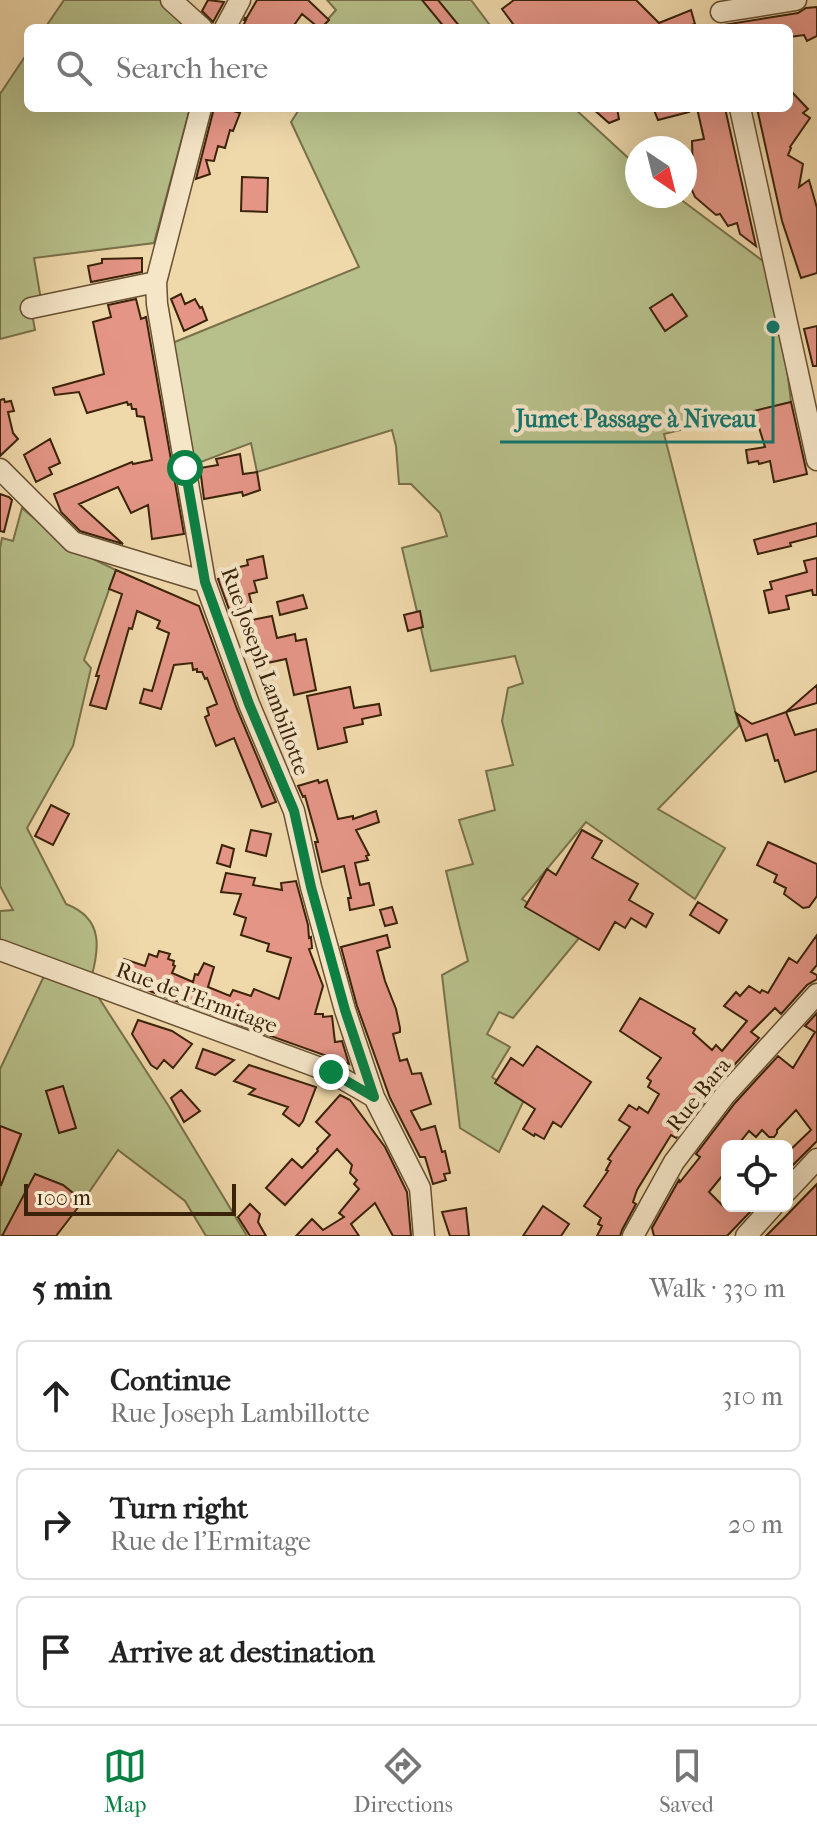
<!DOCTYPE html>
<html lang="en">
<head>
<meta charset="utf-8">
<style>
	:root { --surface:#fff; --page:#f6f6f6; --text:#222; --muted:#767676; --line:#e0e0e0; --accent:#0b8043 }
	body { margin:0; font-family:"IM FELL French Canon",serif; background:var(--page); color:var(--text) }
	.controls { position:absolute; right:24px; bottom:24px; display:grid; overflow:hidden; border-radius:12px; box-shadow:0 8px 32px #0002 }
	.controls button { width:72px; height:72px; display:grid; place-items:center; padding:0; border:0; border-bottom:2px solid var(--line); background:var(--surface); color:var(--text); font:40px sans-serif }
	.compass { position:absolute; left:625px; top:136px; width:72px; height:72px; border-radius:50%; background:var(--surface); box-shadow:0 8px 32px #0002; rotate:145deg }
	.scale { position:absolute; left:24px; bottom:20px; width:212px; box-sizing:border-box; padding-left:8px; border:4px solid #3b230a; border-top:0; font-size:22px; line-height:28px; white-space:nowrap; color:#3b230a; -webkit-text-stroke:6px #f5e6c8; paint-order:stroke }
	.stop { position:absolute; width:24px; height:24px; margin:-18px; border:6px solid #0b8043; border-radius:50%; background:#fff }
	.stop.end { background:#0b8043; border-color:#fff; box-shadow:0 2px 8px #0008 }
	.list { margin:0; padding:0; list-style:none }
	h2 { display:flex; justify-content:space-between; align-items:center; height:104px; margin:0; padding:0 32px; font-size:34px }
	h2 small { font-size:26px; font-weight:400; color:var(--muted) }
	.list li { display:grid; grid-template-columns:52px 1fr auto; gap:24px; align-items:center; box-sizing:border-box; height:112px; margin:0 16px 16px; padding:0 16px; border:2px solid var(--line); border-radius:12px }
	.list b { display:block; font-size:30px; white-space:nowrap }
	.list p { margin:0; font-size:26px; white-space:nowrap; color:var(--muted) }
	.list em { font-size:26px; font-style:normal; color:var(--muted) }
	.icon { flex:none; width:44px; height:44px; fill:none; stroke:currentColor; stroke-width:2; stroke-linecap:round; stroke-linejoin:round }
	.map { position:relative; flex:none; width:817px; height:1236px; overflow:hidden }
	.search { position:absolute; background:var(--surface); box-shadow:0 8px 32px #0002; left:24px; right:24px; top:24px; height:88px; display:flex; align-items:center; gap:20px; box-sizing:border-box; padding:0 28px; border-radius:12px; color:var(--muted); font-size:30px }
	.sheet { height:488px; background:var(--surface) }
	nav { display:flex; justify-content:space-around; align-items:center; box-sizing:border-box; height:112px; border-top:2px solid var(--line); background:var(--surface); font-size:22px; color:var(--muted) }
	nav a { display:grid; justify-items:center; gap:4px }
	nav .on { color:var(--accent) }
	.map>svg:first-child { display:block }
</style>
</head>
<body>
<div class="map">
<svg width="817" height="1236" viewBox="0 0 817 1236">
	<rect width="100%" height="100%" fill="#efd8aa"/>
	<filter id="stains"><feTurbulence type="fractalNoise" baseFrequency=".0025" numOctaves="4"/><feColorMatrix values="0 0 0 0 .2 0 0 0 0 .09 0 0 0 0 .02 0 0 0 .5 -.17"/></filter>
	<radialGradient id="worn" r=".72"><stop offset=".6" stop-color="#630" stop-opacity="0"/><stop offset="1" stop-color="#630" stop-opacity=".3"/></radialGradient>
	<!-- green -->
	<path fill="#b7bf8a" stroke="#79714a" stroke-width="2" d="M 64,0 L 160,0 L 199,28 L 45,28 Z
		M 327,0 L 471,0 L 492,28 L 320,28 L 336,10 Z
		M 28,52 L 28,108 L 190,108 L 154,243 L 34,258 L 42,306 L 31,308 L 35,330 L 0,339 L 0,94 Z
		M 300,108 L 574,108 L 637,166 L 637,196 L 676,196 L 775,270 L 791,402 L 664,434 L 739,726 L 658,809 L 725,848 L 695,899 L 586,822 L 522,899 L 580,937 L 513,1018 L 499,1012 L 487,1034 L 510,1047 L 492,1077 L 524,1100 L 499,1152 L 460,1128 L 442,975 L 468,961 L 446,871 L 473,864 L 459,820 L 495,810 L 486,771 L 513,765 L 502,721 L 508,688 L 523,683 L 515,656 L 431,671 L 402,548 L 447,536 L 440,513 L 411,484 L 399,484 L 396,446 L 392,430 L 257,472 L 251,443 L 185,468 L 165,346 L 359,267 L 291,122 Z
		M 22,508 L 68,547 L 116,570 L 84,660 L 91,668 L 73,746 L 27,828 L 66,904 C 105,919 99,949 90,983 L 0,951 L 0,911 L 13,910 L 0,886 L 0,548 L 2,538 L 13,541 Z
		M 44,976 L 97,995 L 168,1105 L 247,1236 L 206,1236 L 185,1201 L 118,1150 L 83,1201 L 0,1236 L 0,1188 L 21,1135 L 0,1126 L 0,1069 Z"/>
	<!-- building -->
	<path fill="#e49586" stroke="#3b230a" stroke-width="2" d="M 208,0 L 224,2 L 213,22 L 202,11 Z
		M 257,0 L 308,0 L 329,20 L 321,28 L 319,28 L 302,14 L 292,28 L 242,28 L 246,20 L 244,20 L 245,18 L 246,19 Z
		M 422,0 L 438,0 L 461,28 L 445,28 Z
		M 514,0 L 636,0 L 659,23 L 691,10 L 695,24 L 681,28 L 516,28 L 502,9 Z
		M 817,7 L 817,36 L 807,41 L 804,35 L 789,37 L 789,28 L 724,28 L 723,25 L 798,13 L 806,8 Z
		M 789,89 L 808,109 L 803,113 L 810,118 L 790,147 L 791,148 L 788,155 L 803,164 L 799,187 L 809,180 L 817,208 L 817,273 L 801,278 L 782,221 L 757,108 L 789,108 Z
		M 214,108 L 223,108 L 240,113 L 233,131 L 230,130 L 225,148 L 218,146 L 214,161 L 206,160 L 210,174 L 196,179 Z
		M 592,108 L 617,108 L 619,119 L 609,123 Z
		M 660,108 L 688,108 L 689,112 L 658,120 L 654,110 Z
		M 697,108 L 725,108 L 756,246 L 740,234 L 737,223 L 728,226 L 720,214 L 716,215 L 695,197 L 687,179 L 693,178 L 692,141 L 704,139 Z
		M 242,177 L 268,178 L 267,212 L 241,211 Z
		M 142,258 L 142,272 L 91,282 L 88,266 L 102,263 L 102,259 Z
		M 181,294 L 185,304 L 195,299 L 200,308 L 202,307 L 207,320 L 184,331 L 171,299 Z
		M 672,294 L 687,316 L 665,331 L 650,308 Z
		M 136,299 L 141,319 L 146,317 L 184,534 L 152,539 L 148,505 L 131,513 L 118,487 L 79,504 L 123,544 L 80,531 L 61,512 L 54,494 L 132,462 L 133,464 L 152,460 L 144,417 L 137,416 L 136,409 L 132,409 L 131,404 L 128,405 L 127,402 L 87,413 L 79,392 L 55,395 L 53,388 L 104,374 L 93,322 L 111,317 L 108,305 Z
		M 817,326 L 817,366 L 813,366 L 804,329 Z
		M 4,399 L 5,402 L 11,401 L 14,411 L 8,412 L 13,433 L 18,439 L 0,456 L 0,400 Z
		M 791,402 L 807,474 L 774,482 L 770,461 L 759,464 L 758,461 L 748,463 L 746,450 L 765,447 L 754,411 Z
		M 50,439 L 60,463 L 49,468 L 52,474 L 36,482 L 24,455 Z
		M 240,454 L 243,474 L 257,472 L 260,490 L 243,496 L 242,492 L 204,499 L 200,468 L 218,465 L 216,459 Z
		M 0,494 L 9,497 L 12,500 L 4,532 L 0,531 Z
		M 817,523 L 817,536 L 790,543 L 791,546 L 758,554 L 754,540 Z
		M 263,556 L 267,578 L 254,581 L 257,592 L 249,594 L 252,606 L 230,612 L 218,579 L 229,576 L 227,570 L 248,565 L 247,560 Z
		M 817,558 L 817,595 L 813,595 L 812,590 L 786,596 L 789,609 L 769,613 L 764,591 L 772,589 L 770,582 L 807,572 L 804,561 Z
		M 116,570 L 199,606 L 237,709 L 276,802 L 262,807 L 234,738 L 216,746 L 205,717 L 209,715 L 207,708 L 217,704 L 207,678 L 205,679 L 202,672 L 197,672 L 197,669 L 193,670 L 192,663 L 174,665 L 161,709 L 140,703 L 144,689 L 152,691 L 169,633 L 157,628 L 160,621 L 137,611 L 132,629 L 129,628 L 106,709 L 90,705 L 99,676 L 96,676 L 122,594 L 109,589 Z
		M 303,595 L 307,608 L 280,615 L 277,602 Z
		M 420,611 L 423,627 L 408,631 L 404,615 Z
		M 272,616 L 277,638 L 295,634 L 296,641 L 306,639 L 316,690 L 294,695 L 286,659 L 258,665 L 247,621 Z
		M 817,685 L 817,703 L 786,712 Z
		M 350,687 L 354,708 L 379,704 L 381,715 L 362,719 L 363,724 L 344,728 L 347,742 L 318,749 L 307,696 Z
		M 786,712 L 795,735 L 817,729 L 817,771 L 785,782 L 778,760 L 775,761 L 767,734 L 746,741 L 736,713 L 752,724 Z
		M 318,780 L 319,783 L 327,780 L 338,819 L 353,816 L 353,819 L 376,811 L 379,822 L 356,830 L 369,855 L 366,856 L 368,860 L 355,863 L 360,885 L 369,883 L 374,905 L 350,910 L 348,898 L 351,898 L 344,866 L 322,872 L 315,842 L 318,842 L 305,796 L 303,797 L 298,786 Z
		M 51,805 L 69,814 L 53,845 L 35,836 Z
		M 251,830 L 271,834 L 266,856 L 246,851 Z
		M 582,830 L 602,841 L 592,858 L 638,884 L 629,900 L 653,914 L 646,927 L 631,918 L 625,928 L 615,922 L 599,950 L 525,907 L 547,869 L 556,875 Z
		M 768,842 L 817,864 L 817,896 L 809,907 L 803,908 L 784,894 L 786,888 L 774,882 L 777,875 L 757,865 Z
		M 222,845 L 234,849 L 230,867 L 217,863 Z
		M 226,873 L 255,878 L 253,885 L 282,890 L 281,883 L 296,881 L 308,925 L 309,938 L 311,937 L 312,948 L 309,949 L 323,986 L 315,1014 L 323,1014 L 323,1017 L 332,1016 L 335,1042 L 342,1041 L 349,1064 L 240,1025 L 215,1014 L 216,1012 L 214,1015 L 117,979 L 124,959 L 145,966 L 149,954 L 157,957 L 159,951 L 170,954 L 168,959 L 174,961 L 173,965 L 175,966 L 172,973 L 193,982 L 195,974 L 198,975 L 204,963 L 214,967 L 208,987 L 230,996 L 233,990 L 251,996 L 254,989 L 279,999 L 291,958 L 267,951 L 269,944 L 241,935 L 246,918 L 234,914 L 241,894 L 221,892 Z
		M 698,902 L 727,920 L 719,933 L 690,915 Z
		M 392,907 L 397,923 L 385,926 L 380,910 Z
		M 387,935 L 390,947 L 377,951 L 385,981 L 396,1009 L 400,1028 L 400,1032 L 393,1034 L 400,1061 L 407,1059 L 412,1074 L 421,1073 L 431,1104 L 411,1111 L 421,1130 L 435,1126 L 442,1152 L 445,1151 L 450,1173 L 444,1174 L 446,1180 L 433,1184 L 425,1157 L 420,1157 L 390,1098 L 357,1006 L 341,947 Z
		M 817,935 L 817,965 L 811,972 L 817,975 L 817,979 L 807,985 L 781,1014 L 775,1008 L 751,1032 L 759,1038 L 715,1086 L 676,1138 L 671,1135 L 637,1190 L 633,1202 L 636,1204 L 622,1230 L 620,1236 L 597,1236 L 602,1226 L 598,1224 L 601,1218 L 584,1206 L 608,1171 L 606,1170 L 611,1161 L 608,1159 L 630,1127 L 619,1120 L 629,1105 L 637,1110 L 639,1107 L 648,1113 L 659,1094 L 648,1087 L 651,1081 L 647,1078 L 661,1058 L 620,1031 L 640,998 L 695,1029 L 693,1033 L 712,1050 L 716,1045 L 722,1051 L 747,1021 L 724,1006 L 736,992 L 740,996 L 749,986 L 760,993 L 762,990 L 768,993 L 789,958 L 797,963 Z
		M 817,1013 L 817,1141 L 787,1171 L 787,1153 L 811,1130 L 796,1110 L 777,1130 L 777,1133 L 774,1137 L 769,1137 L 762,1130 L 756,1137 L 749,1131 L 737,1146 L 727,1146 L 727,1170 L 709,1192 L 725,1208 L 726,1206 L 756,1206 L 751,1211 L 727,1236 L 654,1236 L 652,1228 L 679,1180 L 680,1182 L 700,1157 L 696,1154 L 735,1103 L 778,1056 L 793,1068 L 815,1032 L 805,1026 Z
		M 138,1020 L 172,1031 L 192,1044 L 173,1068 L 164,1060 L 157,1069 L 151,1065 L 132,1034 Z
		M 537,1046 L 591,1082 L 561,1127 L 553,1122 L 544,1139 L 535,1134 L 534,1136 L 523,1129 L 535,1109 L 495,1083 L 511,1058 L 523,1066 Z
		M 203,1049 L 234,1060 L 215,1075 L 196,1068 Z
		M 249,1065 L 316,1087 L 303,1121 L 299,1126 L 283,1114 L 288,1107 L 249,1094 L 255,1089 L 234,1081 Z
		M 63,1086 L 76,1128 L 59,1133 L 46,1091 Z
		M 181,1090 L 200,1111 L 184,1122 L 171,1098 Z
		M 340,1095 L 350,1100 L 385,1147 L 407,1192 L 411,1236 L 393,1236 L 375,1203 L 351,1224 L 359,1236 L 296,1236 L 312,1219 L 323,1230 L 344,1217 L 339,1213 L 359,1189 L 354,1184 L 357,1180 L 350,1173 L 352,1165 L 337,1149 L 285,1205 L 266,1188 L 292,1159 L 302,1168 L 318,1151 L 317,1149 L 330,1135 L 316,1122 Z
		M 0,1126 L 21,1134 L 1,1185 L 0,1185 Z
		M 35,1174 L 63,1185 L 83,1201 L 56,1236 L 2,1236 Z
		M 817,1184 L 817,1236 L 766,1236 L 783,1219 Z
		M 250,1204 L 260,1214 L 258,1222 L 266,1236 L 250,1236 L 238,1217 Z
		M 543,1206 L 569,1224 L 561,1236 L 523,1236 Z
		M 466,1208 L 469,1236 L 450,1236 L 442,1212 Z"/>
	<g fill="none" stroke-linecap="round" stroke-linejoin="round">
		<defs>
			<path id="minor" d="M 171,0 L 202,28
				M 721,12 L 796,0
				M 225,28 L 240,0
				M 201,108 L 156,282 L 157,304 L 205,582 L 249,704 L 294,811 L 311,887 L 345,1010 L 374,1097 L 420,1188 L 424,1236
				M 740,108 L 817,460
				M 31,308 L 156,282
				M 0,469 L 73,542 L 205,582
				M 0,950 L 331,1072 L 374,1097
				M 787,1191 L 817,1159
				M 633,1236 L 674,1162 L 725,1095 L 817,994
				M 746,1236 L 773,1206"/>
		</defs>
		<!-- minor casing -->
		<use href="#minor" stroke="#685032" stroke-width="23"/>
		<!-- minor -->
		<use href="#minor" stroke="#f5e6c8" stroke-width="20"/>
	</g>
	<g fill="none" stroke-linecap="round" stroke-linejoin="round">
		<!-- route -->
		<path stroke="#0b8043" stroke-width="10" d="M 185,468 L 205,582 L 249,704 L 294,811 L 311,887 L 345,1010 L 374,1097 L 331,1072"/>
	</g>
	<g text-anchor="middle" stroke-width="8" stroke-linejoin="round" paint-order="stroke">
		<!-- street labels -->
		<g font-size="22" fill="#3b230a" stroke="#f5e6c8">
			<text transform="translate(266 671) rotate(70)" y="8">Rue Joseph Lambillotte</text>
			<text transform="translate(197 997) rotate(20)" y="8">Rue de l'Ermitage</text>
			<text transform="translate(698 1094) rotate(-51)" y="8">Rue Bara</text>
		</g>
	</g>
	<!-- callouts -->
	<path fill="none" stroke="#0f766e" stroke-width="3" d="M773 327L773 442H500"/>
	<circle fill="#0f766e" stroke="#f5e6c8" stroke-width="3" cx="773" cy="327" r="8"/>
	<g font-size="24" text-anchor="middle" font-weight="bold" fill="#0f766e" stroke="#f5e6c8" stroke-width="8" stroke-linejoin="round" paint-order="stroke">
		<text x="636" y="427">Jumet Passage à Niveau</text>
	</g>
	<rect width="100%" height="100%" filter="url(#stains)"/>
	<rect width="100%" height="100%" fill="url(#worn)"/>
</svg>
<div class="controls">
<button><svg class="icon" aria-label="locate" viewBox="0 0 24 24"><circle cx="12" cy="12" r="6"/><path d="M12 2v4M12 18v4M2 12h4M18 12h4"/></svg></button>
</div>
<svg class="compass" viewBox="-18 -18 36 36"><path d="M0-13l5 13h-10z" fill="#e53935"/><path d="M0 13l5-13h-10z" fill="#767676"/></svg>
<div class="scale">100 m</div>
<div class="stop" style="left:185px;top:468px"></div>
<div class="stop end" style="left:331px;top:1072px"></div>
<div class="search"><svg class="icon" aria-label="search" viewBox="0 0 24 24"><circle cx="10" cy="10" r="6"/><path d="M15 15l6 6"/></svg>Search here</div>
</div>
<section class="sheet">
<h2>5 min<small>Walk · 330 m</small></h2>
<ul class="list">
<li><svg class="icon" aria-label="ahead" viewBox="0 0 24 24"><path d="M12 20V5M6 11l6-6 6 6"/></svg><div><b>Continue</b><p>Rue Joseph Lambillotte</p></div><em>310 m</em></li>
<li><svg class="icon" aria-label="right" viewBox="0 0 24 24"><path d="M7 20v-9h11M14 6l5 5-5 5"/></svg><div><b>Turn right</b><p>Rue de l'Ermitage</p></div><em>20 m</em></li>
<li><svg class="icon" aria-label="arrive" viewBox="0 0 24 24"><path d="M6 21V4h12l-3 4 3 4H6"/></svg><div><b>Arrive at destination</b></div></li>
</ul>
</section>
<nav>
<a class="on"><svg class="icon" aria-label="map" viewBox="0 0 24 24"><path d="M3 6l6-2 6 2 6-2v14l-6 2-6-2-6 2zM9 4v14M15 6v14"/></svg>Map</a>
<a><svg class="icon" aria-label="directions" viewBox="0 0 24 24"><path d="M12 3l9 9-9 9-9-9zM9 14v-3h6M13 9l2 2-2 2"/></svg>Directions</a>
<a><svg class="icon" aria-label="saved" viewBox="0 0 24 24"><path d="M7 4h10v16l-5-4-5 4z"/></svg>Saved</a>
</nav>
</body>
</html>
